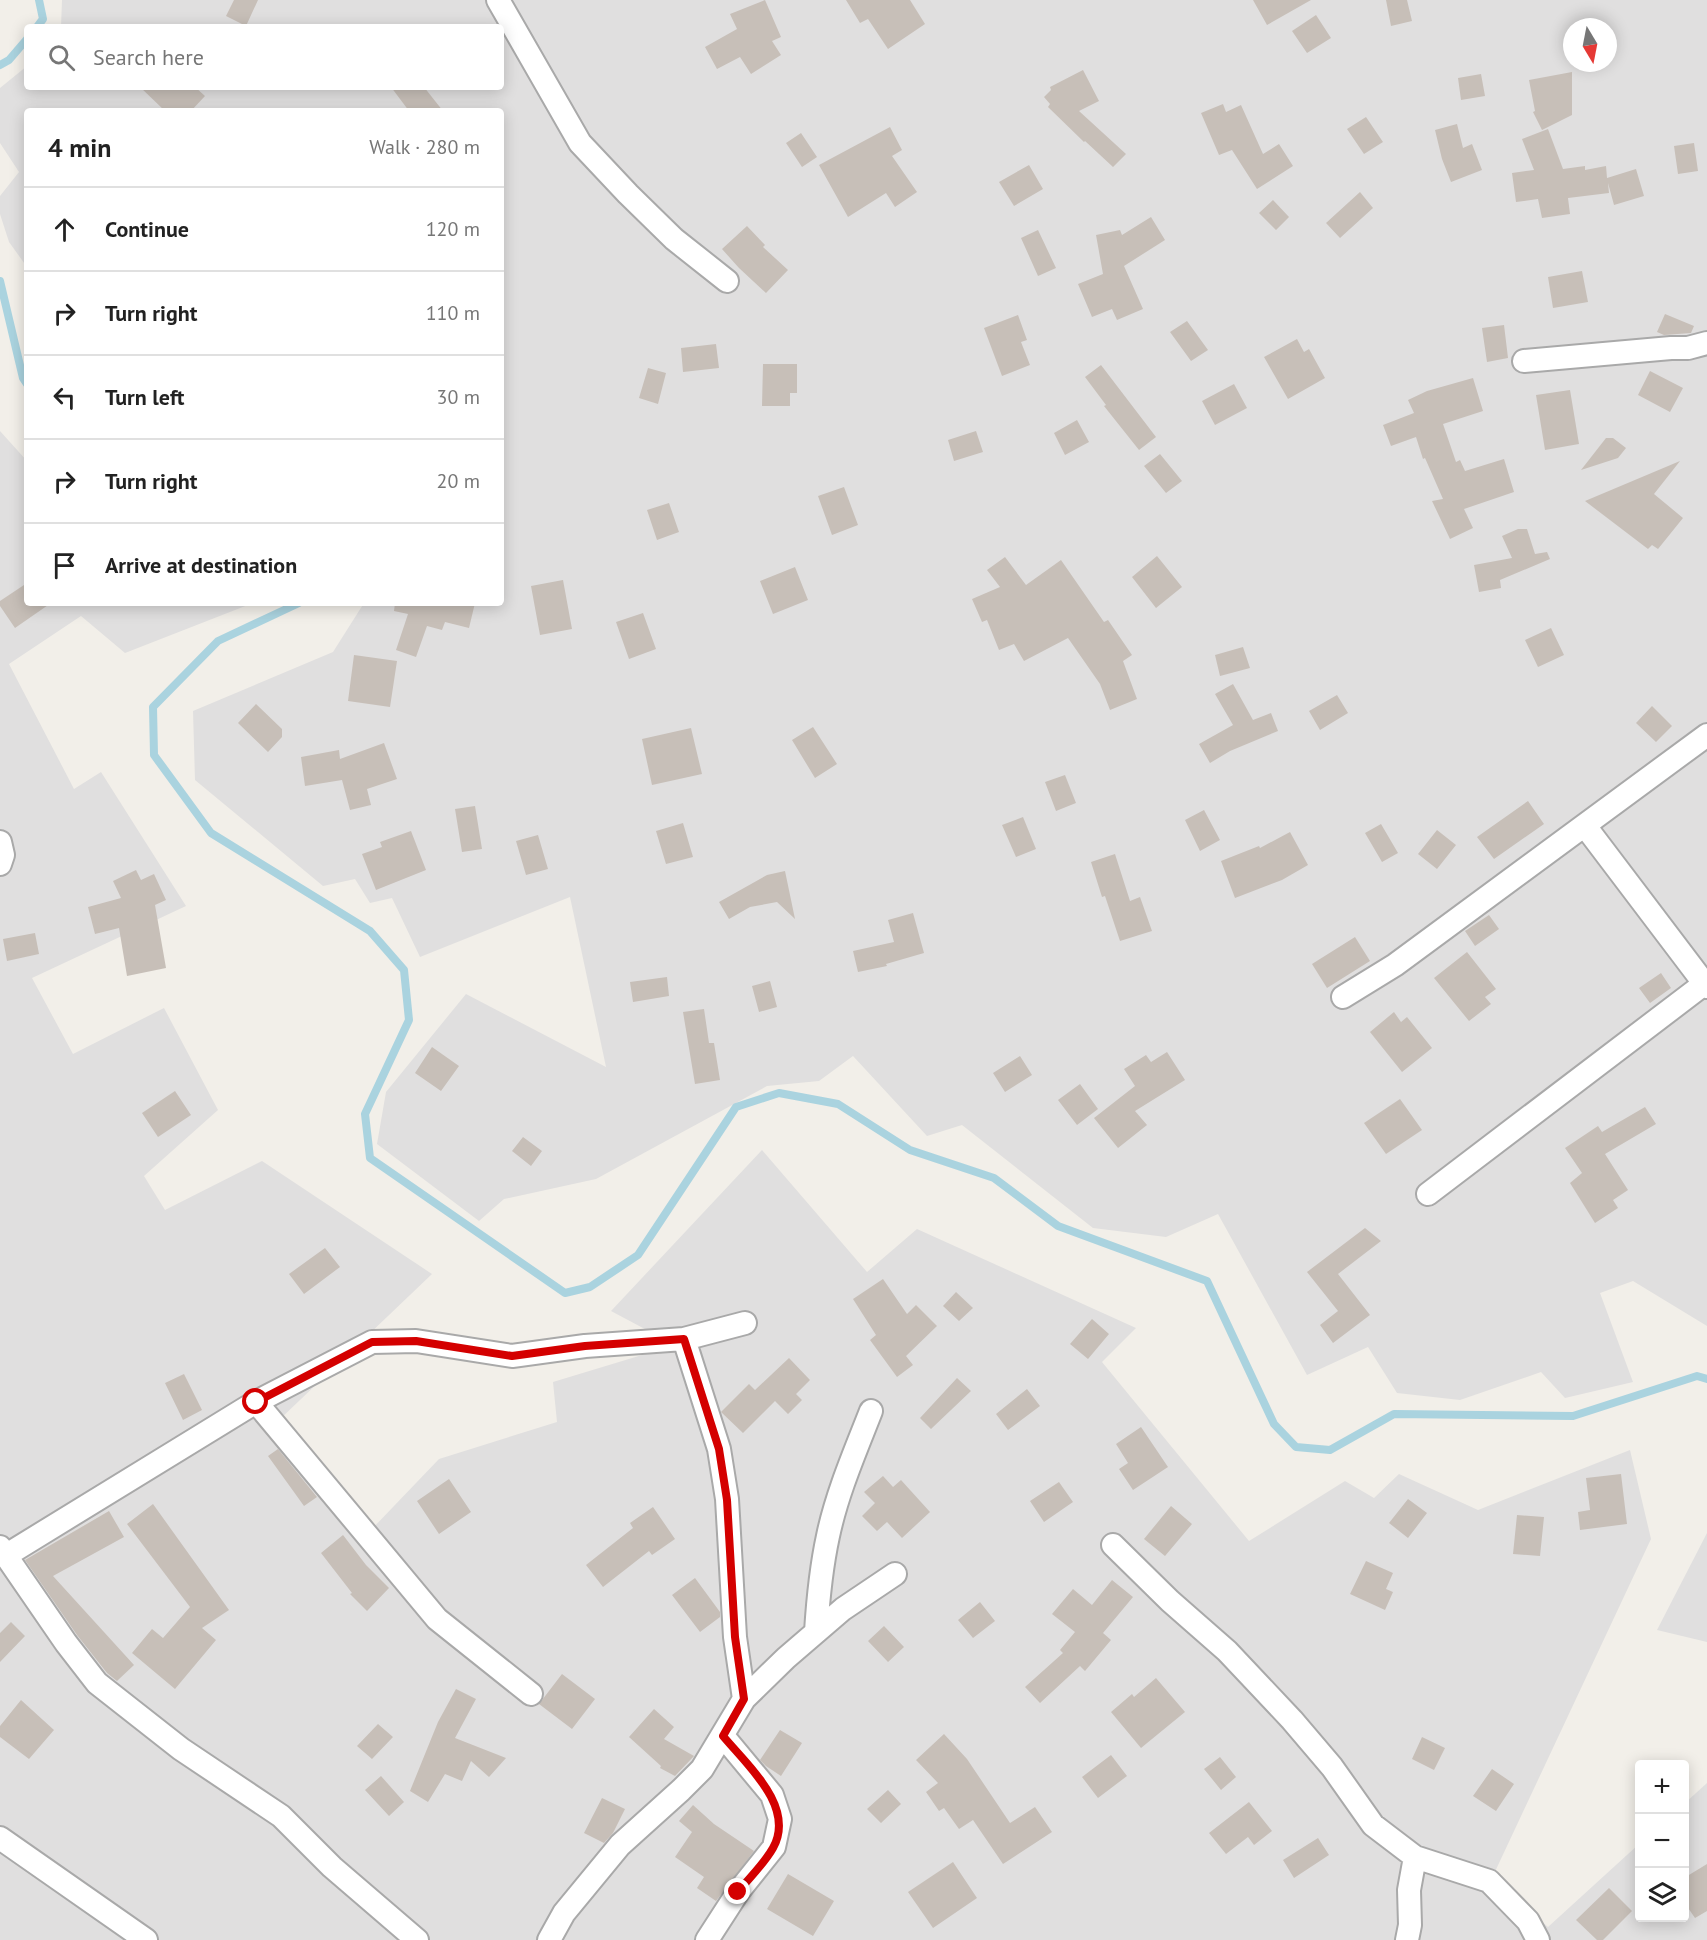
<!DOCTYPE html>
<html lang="en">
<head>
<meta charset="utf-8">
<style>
	:root { --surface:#fff; --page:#f2f2f2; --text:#222; --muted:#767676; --line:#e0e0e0 }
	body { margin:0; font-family:"PT Sans",sans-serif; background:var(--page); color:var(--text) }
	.controls { position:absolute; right:18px; bottom:18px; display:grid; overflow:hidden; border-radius:6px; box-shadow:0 3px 15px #0003 }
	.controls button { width:54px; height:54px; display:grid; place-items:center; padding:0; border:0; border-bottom:2px solid var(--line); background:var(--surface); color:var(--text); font:30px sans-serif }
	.compass { position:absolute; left:1563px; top:18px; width:54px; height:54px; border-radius:50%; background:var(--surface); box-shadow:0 3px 15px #0003; rotate:170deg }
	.stop { position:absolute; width:18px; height:18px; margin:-14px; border:4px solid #d40000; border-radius:50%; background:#fff }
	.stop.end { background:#d40000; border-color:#fff; box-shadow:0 2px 6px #0008 }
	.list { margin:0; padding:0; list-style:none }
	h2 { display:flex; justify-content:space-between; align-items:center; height:78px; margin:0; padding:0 24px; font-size:26px }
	h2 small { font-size:20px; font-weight:400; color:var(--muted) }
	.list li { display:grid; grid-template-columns:39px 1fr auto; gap:18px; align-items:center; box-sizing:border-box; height:84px; padding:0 24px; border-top:2px solid var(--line) }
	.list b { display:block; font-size:22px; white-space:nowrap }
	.list em { font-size:20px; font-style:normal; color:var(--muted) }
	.icon { flex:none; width:33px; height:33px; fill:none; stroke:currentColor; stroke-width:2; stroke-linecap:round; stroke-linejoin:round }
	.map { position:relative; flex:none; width:1707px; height:1940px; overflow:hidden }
	.search { position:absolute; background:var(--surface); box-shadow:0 3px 15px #0003; left:24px; top:24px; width:480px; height:66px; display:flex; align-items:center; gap:15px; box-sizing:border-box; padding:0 21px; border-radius:6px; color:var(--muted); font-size:22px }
	.panel { position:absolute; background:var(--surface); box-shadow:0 3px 15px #0003; left:24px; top:108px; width:480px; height:498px; border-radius:6px }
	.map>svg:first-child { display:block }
</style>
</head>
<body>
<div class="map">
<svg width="1707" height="1940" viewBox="0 0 1707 1940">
	<rect width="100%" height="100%" fill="#f2efe9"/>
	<!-- residential -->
	<path fill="#e0dfdf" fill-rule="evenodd" d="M 62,0 L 1707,0 L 1707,1326 L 1633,1281 L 1600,1293 L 1633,1382 L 1565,1398 L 1541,1372 L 1460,1400 L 1397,1393 L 1368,1347 L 1307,1375 L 1218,1214 L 1166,1237 L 1093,1228 L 962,1125 L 927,1136 L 853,1056 L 819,1081 L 767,1086 L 596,1179 L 504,1199 L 479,1221 L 377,1144 L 386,1092 L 466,994 L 606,1067 L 570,897 L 420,957 L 392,898 L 370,903 L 355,879 L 323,886 L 195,780 L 193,711 L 333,652 L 364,603 L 501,603 L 501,111 L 27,111 L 27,267 L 9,242 L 0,214 L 0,196 L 19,172 L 0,143 L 0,88 L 27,66 L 27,87 L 501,87 L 501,27 L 61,27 ZM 1572,27 L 1608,27 L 1608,63 L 1572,63 Z
		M 0,431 L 27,461 L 27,603 L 253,603 L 125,653 L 81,616 L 9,664 L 74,789 L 101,772 L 186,906 L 32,978 L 73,1054 L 164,1008 L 218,1110 L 144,1176 L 165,1210 L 262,1161 L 432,1274 L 278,1421 L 371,1530 L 439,1459 L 557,1422 L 553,1382 L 675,1345 L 611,1311 L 762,1150 L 867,1272 L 917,1229 L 1136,1328 L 1102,1362 L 1249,1541 L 1345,1481 L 1374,1498 L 1399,1474 L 1478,1510 L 1630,1450 L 1651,1539 L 1492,1878 L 1548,1927 L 1639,1844 L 1640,1918 L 1684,1918 L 1685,1803 L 1707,1783 L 1707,1940 L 0,1940 Z
		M 1707,1533 L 1707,1642 L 1657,1630 Z"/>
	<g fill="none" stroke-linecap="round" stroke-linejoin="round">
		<!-- stream -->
		<path stroke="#aad3df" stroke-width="8" d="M 37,27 L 43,19 L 39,0
			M 0,65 L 9,60 L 27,39
			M 0,281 L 23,378 L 27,384
			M 299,603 L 218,641 L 153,707 L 154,755 L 211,833 L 370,931 L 404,970 L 409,1020 L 365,1114 L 370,1158 L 565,1293 L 590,1287 L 638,1255 L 736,1107 L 779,1093 L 838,1104 L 910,1150 L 994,1178 L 1058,1226 L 1207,1281 L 1274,1424 L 1296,1447 L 1330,1450 L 1394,1414 L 1573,1416 L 1697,1376 L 1707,1379"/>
	</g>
	<!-- building -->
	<path fill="#c7bfb8" d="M 234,0 L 258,0 L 246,26 L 226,16 Z
		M 765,0 L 781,37 L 772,41 L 781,55 L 751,74 L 740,57 L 717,69 L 705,47 L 737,29 L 730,14 Z
		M 846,0 L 910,0 L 925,24 L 888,49 L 868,19 L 860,23 Z
		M 1253,0 L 1311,0 L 1267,25 Z
		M 1386,0 L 1407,0 L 1412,21 L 1391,26 Z
		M 1316,15 L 1331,38 L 1307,53 L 1292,31 Z
		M 1083,70 L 1099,101 L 1079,111 L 1126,154 L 1113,167 L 1085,141 L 1084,142 L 1048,107 L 1050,104 L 1044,97 L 1051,90 L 1050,87 Z
		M 1572,72 L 1572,115 L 1542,130 L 1533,112 L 1535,111 L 1529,80 Z
		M 1481,74 L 1485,96 L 1461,100 L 1458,78 Z
		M 140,87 L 195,87 L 205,96 L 191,111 L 165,111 Z
		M 391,87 L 424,87 L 443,111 L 409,111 Z
		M 1223,104 L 1226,112 L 1241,105 L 1263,154 L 1279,144 L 1293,166 L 1257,189 L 1232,150 L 1219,155 L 1201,113 Z
		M 1366,117 L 1383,142 L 1364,154 L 1347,129 Z
		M 1457,124 L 1463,148 L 1472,144 L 1482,170 L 1451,182 L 1442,159 L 1435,130 Z
		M 890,127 L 902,150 L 892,156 L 917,192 L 895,207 L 886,193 L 848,217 L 819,165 Z
		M 1548,129 L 1563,169 L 1585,166 L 1585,170 L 1606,166 L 1607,178 L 1636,169 L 1644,196 L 1614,205 L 1608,183 L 1609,193 L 1568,198 L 1570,214 L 1542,218 L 1538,199 L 1516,202 L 1512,173 L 1534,170 L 1522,139 Z
		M 801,133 L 817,157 L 802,167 L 786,143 Z
		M 1694,143 L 1698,171 L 1678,174 L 1674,146 Z
		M 1029,165 L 1043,189 L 1014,206 L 999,182 Z
		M 1360,192 L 1373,208 L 1340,238 L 1326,223 Z
		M 1273,200 L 1289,217 L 1276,230 L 1259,213 Z
		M 1151,217 L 1165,240 L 1124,266 L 1143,309 L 1117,320 L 1112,309 L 1092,317 L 1078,284 L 1103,274 L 1096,235 L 1120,230 L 1122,235 Z
		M 747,226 L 765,245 L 763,247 L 788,270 L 766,293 L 739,268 L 722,249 Z
		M 1038,230 L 1056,268 L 1038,276 L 1021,238 Z
		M 1582,271 L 1588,302 L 1553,308 L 1548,277 Z
		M 1665,314 L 1694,326 L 1691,333 L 1664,335 L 1657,332 Z
		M 1018,315 L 1027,340 L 1021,342 L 1030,365 L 1002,376 L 984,328 Z
		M 1187,321 L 1208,350 L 1191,361 L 1170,332 Z
		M 1504,325 L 1508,358 L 1487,362 L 1482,328 Z
		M 1297,339 L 1304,352 L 1309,349 L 1325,378 L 1288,399 L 1264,357 Z
		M 716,344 L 719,368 L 683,372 L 681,348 Z
		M 763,364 L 797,364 L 797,393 L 790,393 L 790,406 L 762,406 Z
		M 1101,365 L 1156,437 L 1139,450 L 1104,406 L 1106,405 L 1085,377 Z
		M 648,368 L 666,373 L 658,404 L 639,398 Z
		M 1650,371 L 1683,388 L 1670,412 L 1638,395 Z
		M 1473,378 L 1483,411 L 1443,424 L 1456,462 L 1460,460 L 1465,471 L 1504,459 L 1514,492 L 1464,509 L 1473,528 L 1450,539 L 1432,501 L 1443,499 L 1425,458 L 1423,459 L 1416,437 L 1391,446 L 1383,425 L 1414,413 L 1408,400 L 1427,391 Z
		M 1234,384 L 1247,408 L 1215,425 L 1202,401 Z
		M 1570,390 L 1579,444 L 1545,450 L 1536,395 Z
		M 1077,420 L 1089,442 L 1065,455 L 1054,433 Z
		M 976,431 L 983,452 L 954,461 L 948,440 Z
		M 1606,438 L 1613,438 L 1626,448 L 1618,458 L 1581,470 Z
		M 1160,454 L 1182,481 L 1166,493 L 1144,466 Z
		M 1680,461 L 1654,494 L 1683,518 L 1658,549 L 1652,545 L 1648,549 L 1585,501 Z
		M 844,487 L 858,525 L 832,535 L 818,496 Z
		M 669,503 L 679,532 L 657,540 L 647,510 Z
		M 1518,529 L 1527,529 L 1535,554 L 1547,552 L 1550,559 L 1500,580 L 1501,588 L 1479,592 L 1474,565 L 1512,558 L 1502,536 Z
		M 1157,556 L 1182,587 L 1156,608 L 1132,577 Z
		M 1005,557 L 1026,585 L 1061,560 L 1104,622 L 1108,620 L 1132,655 L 1123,661 L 1137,699 L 1110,710 L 1100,684 L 1068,638 L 1024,661 L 1014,644 L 999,650 L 987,620 L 982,622 L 972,599 L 1000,587 L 987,570 Z
		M 795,567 L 808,600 L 773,614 L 760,581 Z
		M 563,580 L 572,629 L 540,635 L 531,586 Z
		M 27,583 L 27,603 L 51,603 L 15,628 L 0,606 L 0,601 Z
		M 395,603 L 475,603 L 469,628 L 445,622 L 442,630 L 427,626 L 416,657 L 396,650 L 408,614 L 394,611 Z
		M 643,613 L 656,649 L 629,659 L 616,622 Z
		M 1551,628 L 1564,655 L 1538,667 L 1525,640 Z
		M 1243,647 L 1250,668 L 1220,676 L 1215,655 Z
		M 354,655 L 397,661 L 390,707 L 348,701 Z
		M 1233,684 L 1253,720 L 1271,713 L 1278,731 L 1230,751 L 1210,763 L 1199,744 L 1233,725 L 1215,694 Z
		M 1337,695 L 1348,713 L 1320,730 L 1309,711 Z
		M 256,704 L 282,729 L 282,737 L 268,752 L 238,723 Z
		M 1652,706 L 1672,726 L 1656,742 L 1636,723 Z
		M 813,727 L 837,764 L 815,778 L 792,740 Z
		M 691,728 L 702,774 L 652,785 L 642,739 Z
		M 384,743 L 397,779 L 367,789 L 371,805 L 350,810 L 342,780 L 305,786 L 301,757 L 339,750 L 340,759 Z
		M 1065,775 L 1076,803 L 1056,811 L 1045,782 Z
		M 1528,801 L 1544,824 L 1494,859 L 1477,837 Z
		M 475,806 L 482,849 L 462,852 L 455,809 Z
		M 1204,810 L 1220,840 L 1200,851 L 1185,820 Z
		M 1023,817 L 1036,849 L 1016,857 L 1002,825 Z
		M 683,823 L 693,857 L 666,864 L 656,831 Z
		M 1381,824 L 1398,853 L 1382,862 L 1365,833 Z
		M 1437,830 L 1456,845 L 1437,869 L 1418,854 Z
		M 411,831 L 426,870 L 376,890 L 362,854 L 382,847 L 380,842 Z
		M 1290,832 L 1308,865 L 1282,880 L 1235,898 L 1221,861 L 1259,846 L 1260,848 Z
		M 538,835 L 548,869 L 526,875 L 516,841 Z
		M 1115,854 L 1130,901 L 1140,897 L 1152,931 L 1120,941 L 1105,896 L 1102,897 L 1091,862 Z
		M 136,870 L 141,880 L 154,874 L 166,900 L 155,905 L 166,968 L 127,976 L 119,928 L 95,934 L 88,907 L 121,898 L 113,881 Z
		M 785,871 L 795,919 L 777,902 L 750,907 L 729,919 L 719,902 L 767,875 Z
		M 913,913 L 924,953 L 886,964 L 887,966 L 858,972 L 853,951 L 894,942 L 888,920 Z
		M 1489,915 L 1499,929 L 1475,946 L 1465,931 Z
		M 35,933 L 39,954 L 7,961 L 3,939 Z
		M 1355,937 L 1370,961 L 1327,988 L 1312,964 Z
		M 1467,952 L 1496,989 L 1485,997 L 1491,1004 L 1469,1021 L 1434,978 Z
		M 1661,973 L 1671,988 L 1650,1003 L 1639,988 Z
		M 667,977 L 669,996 L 633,1002 L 630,982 Z
		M 770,981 L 777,1007 L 759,1012 L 752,986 Z
		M 704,1009 L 709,1043 L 714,1043 L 720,1080 L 695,1084 L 683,1012 Z
		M 1394,1012 L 1401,1022 L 1407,1017 L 1432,1048 L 1402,1072 L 1370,1032 Z
		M 432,1047 L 459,1066 L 441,1091 L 415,1073 Z
		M 1167,1052 L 1185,1080 L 1135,1111 L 1147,1125 L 1118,1148 L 1094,1118 L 1135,1086 L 1124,1069 L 1146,1055 L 1151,1062 Z
		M 1020,1056 L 1032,1075 L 1005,1092 L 993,1073 Z
		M 1080,1084 L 1098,1109 L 1077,1125 L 1058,1100 Z
		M 175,1091 L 191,1115 L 158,1137 L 142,1113 Z
		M 1400,1099 L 1422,1130 L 1386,1154 L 1364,1123 Z
		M 1645,1107 L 1656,1124 L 1605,1154 L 1628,1190 L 1613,1200 L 1618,1208 L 1595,1223 L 1570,1183 L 1582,1173 L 1565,1148 L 1598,1126 L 1602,1132 Z
		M 523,1137 L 542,1151 L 531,1166 L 512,1151 Z
		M 1365,1228 L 1381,1241 L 1338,1274 L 1370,1315 L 1333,1343 L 1320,1325 L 1338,1311 L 1307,1272 Z
		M 325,1248 L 340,1267 L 304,1294 L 289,1274 Z
		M 883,1279 L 907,1314 L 916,1305 L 937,1326 L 906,1356 L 913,1365 L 897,1377 L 870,1340 L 876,1335 L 853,1299 Z
		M 956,1292 L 973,1308 L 959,1321 L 943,1306 Z
		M 1092,1319 L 1109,1334 L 1088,1359 L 1070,1344 Z
		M 789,1358 L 810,1380 L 796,1394 L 802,1400 L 788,1414 L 775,1401 L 743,1433 L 721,1412 L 749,1384 L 755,1390 Z
		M 184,1374 L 202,1410 L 183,1420 L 165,1383 Z
		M 957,1378 L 971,1391 L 931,1429 L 920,1418 Z
		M 1027,1389 L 1040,1406 L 1008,1430 L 996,1414 Z
		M 1141,1427 L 1168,1467 L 1133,1490 L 1119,1469 L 1128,1463 L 1116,1444 Z
		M 278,1449 L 317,1497 L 304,1506 L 268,1456 Z
		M 1621,1474 L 1627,1524 L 1580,1530 L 1578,1512 L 1590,1510 L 1586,1478 Z
		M 883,1476 L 893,1487 L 901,1480 L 930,1512 L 902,1538 L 887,1522 L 877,1531 L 862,1516 L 875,1503 L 864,1492 Z
		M 449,1479 L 471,1512 L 439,1534 L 417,1501 Z
		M 1059,1482 L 1073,1502 L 1044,1522 L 1030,1501 Z
		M 1408,1499 L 1427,1513 L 1408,1538 L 1389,1523 Z
		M 153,1504 L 229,1610 L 202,1628 L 216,1640 L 175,1689 L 132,1653 L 152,1629 L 163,1638 L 190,1607 L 127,1524 Z
		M 1171,1506 L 1192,1524 L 1165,1556 L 1144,1539 Z
		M 653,1507 L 675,1539 L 652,1555 L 649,1551 L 603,1587 L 586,1565 L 633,1528 L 630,1523 Z
		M 109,1511 L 124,1537 L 53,1576 L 134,1665 L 117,1681 L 107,1673 L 77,1635 L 25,1560 Z
		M 1517,1515 L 1544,1517 L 1540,1556 L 1513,1554 Z
		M 343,1535 L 366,1565 L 389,1588 L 367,1611 L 350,1594 L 352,1593 L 321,1553 Z
		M 1366,1561 L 1393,1573 L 1386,1589 L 1393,1592 L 1385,1610 L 1350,1594 Z
		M 695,1578 L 720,1612 L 720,1617 L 700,1632 L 672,1595 Z
		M 1112,1580 L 1133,1597 L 1103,1633 L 1111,1640 L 1085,1671 L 1080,1666 L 1040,1703 L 1025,1687 L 1063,1653 L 1060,1650 L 1075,1632 L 1052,1614 L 1073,1589 L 1092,1605 Z
		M 980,1602 L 995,1621 L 973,1638 L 958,1620 Z
		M 11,1622 L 25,1636 L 0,1662 L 0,1633 Z
		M 884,1626 L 904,1647 L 888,1662 L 868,1641 Z
		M 562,1674 L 595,1699 L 572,1729 L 539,1704 Z
		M 1156,1678 L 1185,1712 L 1141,1748 L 1111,1712 L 1132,1694 L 1134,1697 Z
		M 456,1689 L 476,1699 L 455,1738 L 506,1758 L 489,1777 L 471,1761 L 462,1781 L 445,1774 L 428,1802 L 410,1791 L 438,1722 Z
		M 21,1700 L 54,1730 L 29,1759 L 0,1737 L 0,1726 Z
		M 654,1709 L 674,1727 L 664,1739 L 694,1756 L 675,1776 L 660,1768 L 661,1766 L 629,1737 Z
		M 378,1724 L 393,1737 L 372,1759 L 357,1746 Z
		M 780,1730 L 802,1743 L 781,1776 L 766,1766 L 760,1760 Z
		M 944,1734 L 967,1759 L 1010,1823 L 1035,1807 L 1052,1832 L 1003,1864 L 973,1820 L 959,1829 L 944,1808 L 939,1811 L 926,1792 L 938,1783 L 916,1760 Z
		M 1422,1737 L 1445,1748 L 1434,1770 L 1412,1759 Z
		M 1111,1755 L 1127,1776 L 1098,1798 L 1082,1777 Z
		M 1220,1757 L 1236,1777 L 1221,1790 L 1204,1769 Z
		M 1492,1769 L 1514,1784 L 1496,1811 L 1473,1796 Z
		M 381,1776 L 404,1802 L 389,1816 L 365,1790 Z
		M 888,1790 L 901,1804 L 881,1823 L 867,1809 Z
		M 602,1798 L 625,1809 L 613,1833 L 604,1843 L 584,1833 Z
		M 1249,1802 L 1272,1831 L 1254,1845 L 1248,1837 L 1226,1854 L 1209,1833 Z
		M 693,1805 L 714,1824 L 754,1851 L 716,1901 L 697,1888 L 704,1877 L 675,1857 L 692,1832 L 679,1821 Z
		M 1318,1838 L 1329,1855 L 1294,1878 L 1283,1860 Z
		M 953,1862 L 977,1898 L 933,1928 L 908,1892 Z
		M 1707,1864 L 1707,1911 L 1695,1918 L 1684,1902 L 1684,1878 Z
		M 788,1874 L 834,1901 L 813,1936 L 767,1909 Z
		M 1609,1888 L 1632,1911 L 1603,1940 L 1597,1940 L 1576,1920 Z"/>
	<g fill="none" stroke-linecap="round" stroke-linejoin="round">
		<defs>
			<path id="minor" d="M 498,0 L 580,143 L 628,194 L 674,239 L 727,281
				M 1524,361 L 1671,348 L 1688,348 L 1707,343
				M 1585,826 L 1707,987
				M 0,842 L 3,855 L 0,864
				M 1343,997 L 1395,965 L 1707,735
				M 1428,1194 L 1704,984
				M 684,1339 L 719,1449 L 727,1499 L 735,1637 L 744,1699
				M 256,1402 L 437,1619 L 531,1694
				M 1113,1545 L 1170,1601 L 1227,1651 L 1292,1720 L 1332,1767 L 1373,1825 L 1415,1857 L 1489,1881 L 1528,1921 L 1538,1940
				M 0,1547 L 66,1643 L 97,1683 L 181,1749 L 281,1816 L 332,1867 L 417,1940
				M 5,1556 L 256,1402 L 372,1342 L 416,1341 L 512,1356 L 585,1346 L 684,1339 L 745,1323
				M 816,1632 C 818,1600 821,1568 828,1536 C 837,1493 855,1452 871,1411
				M 0,1838 L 146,1940
				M 549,1940 L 564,1913 L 620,1845 L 681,1790 L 702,1769 L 744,1699 L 786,1658 L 843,1609 L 895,1574
				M 707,1940 L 738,1892 L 774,1847 L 780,1819 L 772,1795 L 723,1736
				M 1407,1940 L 1410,1925 L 1409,1890 L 1415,1857"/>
		</defs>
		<!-- minor casing -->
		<use href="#minor" stroke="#a9a9a9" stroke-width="26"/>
		<!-- minor -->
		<use href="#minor" stroke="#fff" stroke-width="22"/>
	</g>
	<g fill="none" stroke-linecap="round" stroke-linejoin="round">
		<!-- route -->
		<path stroke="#d40000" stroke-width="8" d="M 256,1402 L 372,1342 L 416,1341 L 512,1356 L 585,1346 L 684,1339 L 719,1449 L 727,1500 L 735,1637 L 744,1699 L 723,1736 C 747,1765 796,1807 773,1848 C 764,1864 749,1878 738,1892"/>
	</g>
</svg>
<div class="controls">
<button>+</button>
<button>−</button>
<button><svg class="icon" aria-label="layers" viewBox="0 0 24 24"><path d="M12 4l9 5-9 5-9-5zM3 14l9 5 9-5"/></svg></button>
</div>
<svg class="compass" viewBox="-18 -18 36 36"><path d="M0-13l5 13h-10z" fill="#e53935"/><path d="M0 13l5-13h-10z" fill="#767676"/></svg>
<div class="stop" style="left:256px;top:1402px"></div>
<div class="stop end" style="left:738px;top:1892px"></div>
<div class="search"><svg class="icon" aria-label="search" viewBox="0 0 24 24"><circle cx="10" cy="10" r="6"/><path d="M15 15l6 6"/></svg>Search here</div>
<section class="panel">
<h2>4 min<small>Walk · 280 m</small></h2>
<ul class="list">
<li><svg class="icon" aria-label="ahead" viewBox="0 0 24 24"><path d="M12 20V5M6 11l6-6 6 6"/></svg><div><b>Continue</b></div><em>120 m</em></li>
<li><svg class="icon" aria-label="right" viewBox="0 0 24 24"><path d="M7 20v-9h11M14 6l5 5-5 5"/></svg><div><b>Turn right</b></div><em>110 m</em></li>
<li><svg class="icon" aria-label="left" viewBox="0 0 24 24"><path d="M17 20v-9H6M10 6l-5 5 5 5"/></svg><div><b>Turn left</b></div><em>30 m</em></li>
<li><svg class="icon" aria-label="right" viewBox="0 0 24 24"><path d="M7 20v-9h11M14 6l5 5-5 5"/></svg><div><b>Turn right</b></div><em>20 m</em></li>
<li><svg class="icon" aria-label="arrive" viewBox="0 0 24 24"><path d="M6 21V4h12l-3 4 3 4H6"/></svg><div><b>Arrive at destination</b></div></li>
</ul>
</section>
</div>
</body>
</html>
